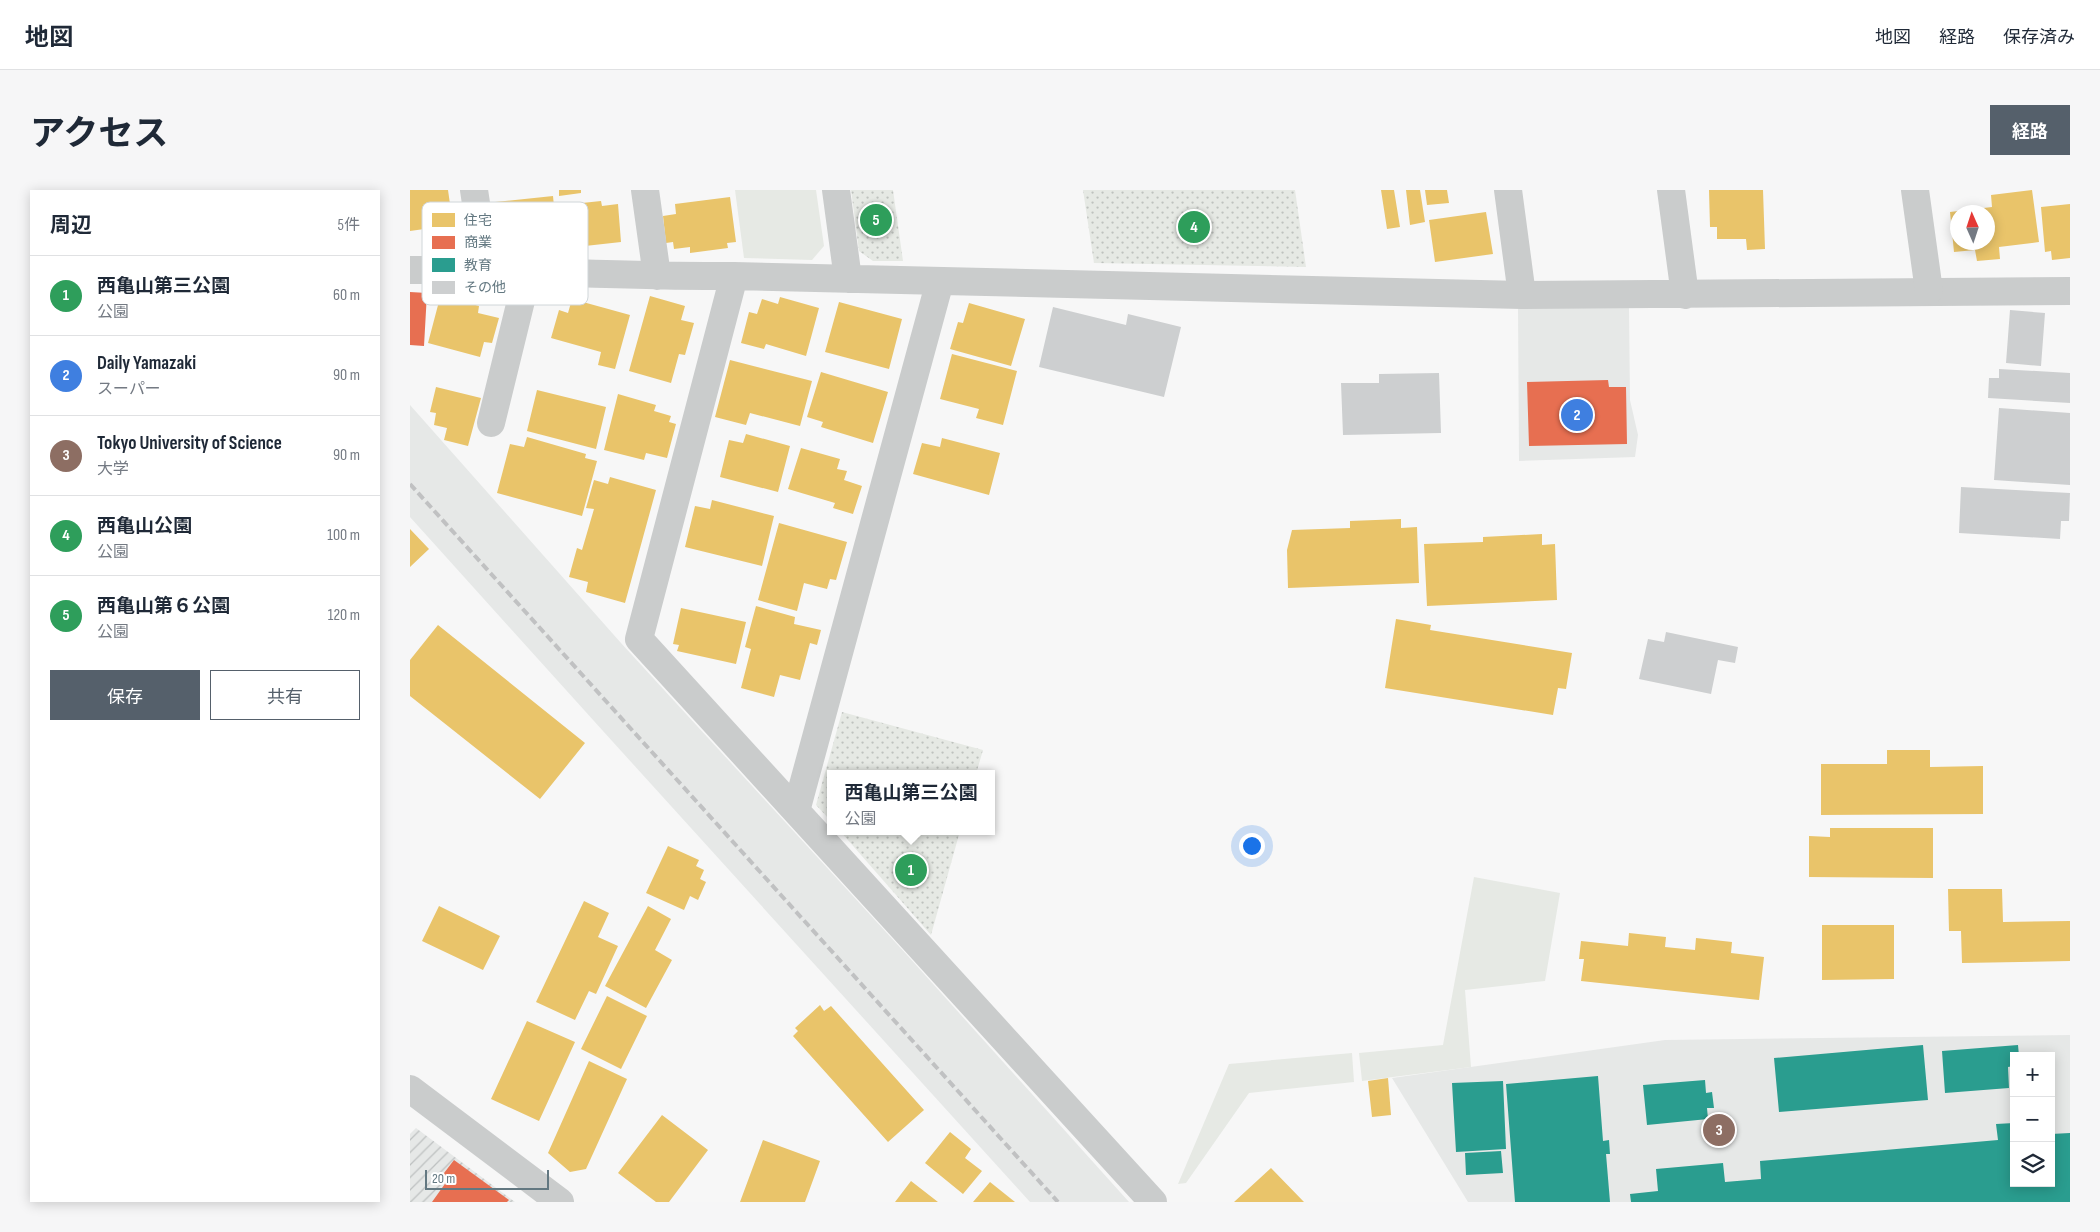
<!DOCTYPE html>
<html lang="ja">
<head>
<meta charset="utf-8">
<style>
	:root { --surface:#fff; --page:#f6f6f7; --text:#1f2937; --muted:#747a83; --line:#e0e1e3; --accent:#55606b }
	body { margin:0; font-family:"Sofia Sans Condensed","Noto Sans JP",sans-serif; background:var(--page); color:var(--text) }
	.controls { position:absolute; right:15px; bottom:15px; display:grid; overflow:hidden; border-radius:0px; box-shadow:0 2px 12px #0003 }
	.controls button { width:45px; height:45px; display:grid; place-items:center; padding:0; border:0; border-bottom:1px solid var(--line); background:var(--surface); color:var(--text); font:25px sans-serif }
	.compass { position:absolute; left:1540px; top:15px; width:45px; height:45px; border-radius:50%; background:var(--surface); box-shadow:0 2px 12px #0003; rotate:357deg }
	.scale { position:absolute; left:15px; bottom:12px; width:124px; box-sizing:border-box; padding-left:5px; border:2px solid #637881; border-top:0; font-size:14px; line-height:18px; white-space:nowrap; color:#637881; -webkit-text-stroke:4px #fff; paint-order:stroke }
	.you { position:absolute; left:841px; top:655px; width:18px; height:18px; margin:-12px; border:4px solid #fff; border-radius:50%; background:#1a73e8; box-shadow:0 0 0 8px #1a73e833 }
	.badge { display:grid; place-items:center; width:32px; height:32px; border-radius:50%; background:var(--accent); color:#fff; font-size:16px; font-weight:700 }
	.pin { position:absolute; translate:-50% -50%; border:2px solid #fff; box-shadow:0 1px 5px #0006 }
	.popup { position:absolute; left:417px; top:580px; width:168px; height:65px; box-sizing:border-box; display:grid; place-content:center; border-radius:0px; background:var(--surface); filter:drop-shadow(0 1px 4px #0005); font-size:16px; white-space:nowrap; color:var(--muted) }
	.popup b { font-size:19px; color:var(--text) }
	.popup::after { content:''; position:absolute; left:50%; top:100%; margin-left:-10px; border:10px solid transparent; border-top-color:var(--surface) }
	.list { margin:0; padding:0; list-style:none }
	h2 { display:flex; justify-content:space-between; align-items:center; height:65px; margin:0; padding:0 20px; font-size:21px }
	h2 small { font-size:16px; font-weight:400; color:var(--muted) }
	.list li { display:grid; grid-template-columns:32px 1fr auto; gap:15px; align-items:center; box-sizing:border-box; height:80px; padding:0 20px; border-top:1px solid var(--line) }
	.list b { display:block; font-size:19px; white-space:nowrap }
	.list p { margin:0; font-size:16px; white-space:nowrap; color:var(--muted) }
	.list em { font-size:16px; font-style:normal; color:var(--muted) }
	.actions { display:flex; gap:10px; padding:15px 20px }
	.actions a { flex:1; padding:11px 0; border:1px solid var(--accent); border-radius:0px; text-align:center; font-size:18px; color:var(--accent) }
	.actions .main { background:var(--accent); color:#fff }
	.icon { flex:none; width:28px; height:28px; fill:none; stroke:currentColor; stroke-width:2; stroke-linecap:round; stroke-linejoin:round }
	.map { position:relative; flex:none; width:1660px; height:1012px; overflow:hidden; border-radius:0px }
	header { display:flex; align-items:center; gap:30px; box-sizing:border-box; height:70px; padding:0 25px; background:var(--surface); border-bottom:1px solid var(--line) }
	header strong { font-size:24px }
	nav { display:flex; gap:28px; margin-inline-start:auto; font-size:18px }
	.intro { display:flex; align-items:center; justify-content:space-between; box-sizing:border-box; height:120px; padding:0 30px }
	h1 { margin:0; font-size:35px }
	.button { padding:12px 22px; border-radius:0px; background:var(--accent); color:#fff; font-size:18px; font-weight:700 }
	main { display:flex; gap:30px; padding:0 30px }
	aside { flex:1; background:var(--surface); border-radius:0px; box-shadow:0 2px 12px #0003 }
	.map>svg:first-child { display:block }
</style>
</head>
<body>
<header>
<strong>地図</strong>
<nav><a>地図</a><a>経路</a><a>保存済み</a></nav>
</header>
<div class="intro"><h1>アクセス</h1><a class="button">経路</a></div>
<main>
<aside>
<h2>周辺<small>5件</small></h2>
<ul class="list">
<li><span class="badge" style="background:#2e9e5b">1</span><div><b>西亀山第三公園</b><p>公園</p></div><em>60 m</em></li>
<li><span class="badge" style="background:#3f7fe0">2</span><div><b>Daily Yamazaki</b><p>スーパー</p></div><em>90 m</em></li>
<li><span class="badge" style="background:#8d6e63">3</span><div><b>Tokyo University of Science</b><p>大学</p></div><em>90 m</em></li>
<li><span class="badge" style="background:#2e9e5b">4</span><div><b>西亀山公園</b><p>公園</p></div><em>100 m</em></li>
<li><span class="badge" style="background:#2e9e5b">5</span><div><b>西亀山第６公園</b><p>公園</p></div><em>120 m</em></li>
</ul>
<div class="actions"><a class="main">保存</a><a>共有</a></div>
</aside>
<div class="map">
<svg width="1660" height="1012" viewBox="0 0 1660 1012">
	<defs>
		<pattern id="industrial-furrows" width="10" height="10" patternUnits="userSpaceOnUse" patternTransform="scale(1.25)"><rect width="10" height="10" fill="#e6e8e7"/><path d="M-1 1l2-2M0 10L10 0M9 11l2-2" fill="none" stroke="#bec1c1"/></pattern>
		<pattern id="park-dots" width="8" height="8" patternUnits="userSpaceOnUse" patternTransform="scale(1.25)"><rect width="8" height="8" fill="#e6e9e4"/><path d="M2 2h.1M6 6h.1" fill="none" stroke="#bec2be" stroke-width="1.8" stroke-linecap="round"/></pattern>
	</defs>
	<rect width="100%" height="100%" fill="#f7f7f7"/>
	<!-- built -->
	<path fill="#e6e8e7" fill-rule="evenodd" d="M 1108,117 L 1219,118 L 1220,210 L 1228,245 L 1225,267 L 1109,271 Z
		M 0,215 L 211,453 L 497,765 L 719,1012 L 620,1012 L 193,541 L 0,327 Z
		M 1660,845 L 1660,1012 L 1058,1012 L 982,888 L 1255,850 ZM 1604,866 L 1641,866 L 1641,993 L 1604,993 Z"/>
	<!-- industrial -->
	<path fill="url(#industrial-furrows)" d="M 6,938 L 105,1012 L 0,1012 L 0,944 Z"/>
	<!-- grass -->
	<path fill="#e6e9e4" d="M 325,0 L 406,0 L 414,56 L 402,70 L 334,68 Z
		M 1064,687 L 1150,703 L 1135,791 L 1055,800 L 1061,877 L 952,891 L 949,863 L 1033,855 Z
		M 942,863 L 944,892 L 839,903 L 776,993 L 768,994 L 819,874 Z"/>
	<!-- park -->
	<path fill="url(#park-dots)" d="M 441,0 L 483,0 L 493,71 L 463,71 L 449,61 Z
		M 673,0 L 885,0 L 896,77 L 684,73 Z
		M 432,522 L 573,560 L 566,584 L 421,584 L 421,631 L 406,615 Z
		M 430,641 L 550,641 L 521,745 Z"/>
	<!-- homes -->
	<path fill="#e9c46a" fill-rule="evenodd" d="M 0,0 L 38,0 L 43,35 L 0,41 Z
		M 149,0 L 171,0 L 171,3 L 149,6 Z
		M 971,0 L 984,0 L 990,37 L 977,39 Z
		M 996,0 L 1010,0 L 1015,32 L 1000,35 Z
		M 1015,0 L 1037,0 L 1039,13 L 1017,15 Z
		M 1299,0 L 1353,0 L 1355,59 L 1337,60 L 1336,49 L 1307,49 L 1307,37 L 1300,37 Z
		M 1622,0 L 1629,52 L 1589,57 L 1590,69 L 1567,71 L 1565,60 L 1544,62 L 1540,22 L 1582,17 L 1581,5 ZM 1548,22 L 1578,22 L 1578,52 L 1548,52 Z
		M 143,6 L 146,37 L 139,38 L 140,53 L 91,58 L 85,12 Z
		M 320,7 L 326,52 L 317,53 L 318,58 L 280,63 L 280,57 L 264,59 L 263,52 L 256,53 L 253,26 L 266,24 L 265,14 Z
		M 191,11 L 192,16 L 208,14 L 211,52 L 157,58 L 153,15 Z
		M 1660,14 L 1660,68 L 1642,70 L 1641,61 L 1635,62 L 1631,17 Z
		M 1076,22 L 1083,64 L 1025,72 L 1019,30 Z
		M 32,100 L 56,107 L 55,112 L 69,116 L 68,123 L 89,128 L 82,153 L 74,152 L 70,167 L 18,153 Z
		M 240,106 L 275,116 L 271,130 L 284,133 L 275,165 L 269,164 L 261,193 L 219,181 Z
		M 370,107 L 409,118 L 396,166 L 356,154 L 354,159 L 331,153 L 339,122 L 347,124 L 352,109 L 368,114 Z
		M 162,109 L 220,125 L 205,179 L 188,175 L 191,162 L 141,148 L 149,120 L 158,123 Z
		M 429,112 L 492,129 L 479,179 L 415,162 Z
		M 559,113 L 615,129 L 601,176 L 540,159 L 548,132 L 553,133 Z
		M 542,164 L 607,181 L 593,235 L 566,228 L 569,219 L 530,209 Z
		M 320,170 L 402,191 L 390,236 L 340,223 L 336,235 L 305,227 Z
		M 411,182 L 478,202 L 463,253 L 411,237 L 413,232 L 397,227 Z
		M 26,197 L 71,208 L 58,256 L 34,250 L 37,238 L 24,235 L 26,223 L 20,222 Z
		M 127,200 L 196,217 L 186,259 L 117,241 Z
		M 208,204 L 246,215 L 244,221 L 261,226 L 259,232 L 266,234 L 257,268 L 236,263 L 234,270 L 194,260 Z
		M 336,244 L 380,256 L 368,302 L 310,287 L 319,250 L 333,253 Z
		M 117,247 L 176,264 L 175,268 L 187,271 L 172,326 L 87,303 L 100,254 L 114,257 Z
		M 532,248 L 590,263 L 579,305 L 503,284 L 512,253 L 530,257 Z
		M 391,258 L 430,269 L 427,279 L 437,281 L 434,290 L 452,296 L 443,324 L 423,318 L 425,313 L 378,299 Z
		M 200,287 L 246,300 L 215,413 L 176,402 L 178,392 L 159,387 L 167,358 L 172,360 L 184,319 L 176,318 L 184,290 L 198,294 Z
		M 302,310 L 364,326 L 352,376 L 275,357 L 285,316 L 300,319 Z
		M 991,329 L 991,338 L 1007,337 L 1009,393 L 878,398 L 877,360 L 882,340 L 940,338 L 940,331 Z
		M 369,333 L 437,352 L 426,390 L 420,389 L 417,399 L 394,393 L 387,421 L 348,410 Z
		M 0,339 L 19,359 L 0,377 Z
		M 1132,344 L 1132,355 L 1145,354 L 1147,410 L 1017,416 L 1014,354 L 1073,352 L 1073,347 Z
		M 346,416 L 385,427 L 384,434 L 411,440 L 407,455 L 400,453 L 390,490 L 370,485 L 364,507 L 331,498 L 341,459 L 335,457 Z
		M 271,418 L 336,432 L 326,474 L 267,461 L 269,455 L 263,454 Z
		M 986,429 L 1021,435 L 1020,440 L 1162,463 L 1156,499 L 1148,498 L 1143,525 L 975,498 Z
		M 28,435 L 175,553 L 130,609 L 0,506 L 0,470 Z
		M 1477,560 L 1520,560 L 1520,577 L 1573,576 L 1573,624 L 1411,625 L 1411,574 L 1477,574 Z
		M 1420,638 L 1523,638 L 1523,688 L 1399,687 L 1399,646 L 1420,647 Z
		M 258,656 L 289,670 L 286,676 L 294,680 L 290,689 L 296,692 L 288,710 L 280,706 L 274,720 L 236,703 Z
		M 1538,699 L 1592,699 L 1593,732 L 1660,731 L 1660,771 L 1552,773 L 1551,741 L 1539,741 Z
		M 174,711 L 199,723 L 188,747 L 208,756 L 186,804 L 179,801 L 165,830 L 126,812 Z
		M 29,716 L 90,746 L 73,780 L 12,751 Z
		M 238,716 L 261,729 L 245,760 L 262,770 L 236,818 L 195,796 Z
		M 1412,735 L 1484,735 L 1484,789 L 1412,790 Z
		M 1219,743 L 1256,747 L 1255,757 L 1285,760 L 1286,748 L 1322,752 L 1321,763 L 1354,767 L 1349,810 L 1171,791 L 1174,769 L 1169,769 L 1171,751 L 1218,756 Z
		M 197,806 L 237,826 L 211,879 L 171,859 Z
		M 410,815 L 414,821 L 421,816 L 514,920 L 478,952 L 383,846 L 388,841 L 385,838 Z
		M 117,831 L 165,852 L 129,931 L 81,909 Z
		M 179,871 L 217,889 L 176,979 L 160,982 L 138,963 Z
		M 978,888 L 981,925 L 962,927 L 958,891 Z
		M 252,925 L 298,960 L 259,1012 L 246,1012 L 208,983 Z
		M 540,942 L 561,959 L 555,968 L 572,981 L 553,1004 L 515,973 Z
		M 353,950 L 410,971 L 395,1012 L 330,1012 Z
		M 861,978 L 894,1012 L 824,1012 Z
		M 501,991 L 528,1012 L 485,1012 Z
		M 580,992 L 605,1012 L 563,1012 Z"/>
	<!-- shops -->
	<path fill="#e76f51" d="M 0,102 L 17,103 L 14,156 L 0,155 Z
		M 1198,190 L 1199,197 L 1216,197 L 1217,254 L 1119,256 L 1117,192 Z
		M 44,970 L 99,1010 L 97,1012 L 22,1012 L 37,991 L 31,987 Z"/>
	<!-- schools -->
	<path fill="#2a9d8f" d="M 1513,855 L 1518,910 L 1369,922 L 1364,868 Z
		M 1608,855 L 1609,866 L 1604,866 L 1604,876 L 1598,877 L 1599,898 L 1535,903 L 1532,861 Z
		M 1640,863 L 1640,866 L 1610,866 L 1610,864 Z
		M 1188,886 L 1193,951 L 1199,950 L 1200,964 L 1196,964 L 1200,1012 L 1105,1012 L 1096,894 Z
		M 1295,890 L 1296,903 L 1302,902 L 1304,918 L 1297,918 L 1298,929 L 1237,935 L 1233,895 Z
		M 1093,891 L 1096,959 L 1046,962 L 1042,893 Z
		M 1604,933 L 1604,993 L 1641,993 L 1641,944 L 1660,943 L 1660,1012 L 1221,1012 L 1220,1004 L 1248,1001 L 1246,979 L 1313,973 L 1315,992 L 1351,989 L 1350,971 L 1588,950 L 1586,934 Z
		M 1091,961 L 1093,983 L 1056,985 L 1055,963 Z"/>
	<!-- building -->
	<path fill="#cdcfd0" d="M 643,117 L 716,135 L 718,124 L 771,137 L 754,207 L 629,177 Z
		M 1600,120 L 1635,123 L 1631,176 L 1596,173 Z
		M 1589,179 L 1660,183 L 1660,213 L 1578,208 L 1579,188 L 1589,188 Z
		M 1029,183 L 1031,243 L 933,245 L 931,193 L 969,193 L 969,184 Z
		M 1589,218 L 1660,223 L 1660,295 L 1584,290 Z
		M 1551,297 L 1660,303 L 1659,331 L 1651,331 L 1650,349 L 1549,343 Z
		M 1256,442 L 1328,457 L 1325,473 L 1308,470 L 1301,504 L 1229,489 L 1238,449 L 1254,452 Z"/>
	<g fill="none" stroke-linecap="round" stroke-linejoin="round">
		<!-- minor -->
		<path stroke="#cacccc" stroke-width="28" d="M 64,0 L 76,80
			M 235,0 L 247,86
			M 426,0 L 438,89
			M 1098,0 L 1112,105
			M 1261,0 L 1275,105
			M 0,80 C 108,79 216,87 324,86 L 1112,105 L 1660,101
			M 324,86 L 229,449 L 386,621
			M 530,91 L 386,621 L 743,1012
			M 81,233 L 118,82"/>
		<!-- tertiary -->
		<path stroke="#cacccc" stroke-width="28" d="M 1505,0 L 1519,101
			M 0,899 L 150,1012"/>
		<!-- rail -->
		<path stroke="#c0c1c2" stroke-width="4" stroke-dasharray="8 4" stroke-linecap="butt" d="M 0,294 L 648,1012"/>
	</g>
	<!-- legend -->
	<rect x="12" y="12" width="166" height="103" rx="8" fill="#fff" stroke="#d0d6d9" stroke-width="1"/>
	<rect x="22" y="23" width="23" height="14" fill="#e9c46a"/>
	<rect x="22" y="46" width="23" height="13" fill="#e76f51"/>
	<rect x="22" y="68" width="23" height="14" fill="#2a9d8f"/>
	<rect x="22" y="91" width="23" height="13" fill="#cdcfd0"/>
	<g font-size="14" fill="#637881">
		<text x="54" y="35">住宅</text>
		<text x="54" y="57">商業</text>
		<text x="54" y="80">教育</text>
		<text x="54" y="102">その他</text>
	</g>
</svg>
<div class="controls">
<button>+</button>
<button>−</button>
<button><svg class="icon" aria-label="layers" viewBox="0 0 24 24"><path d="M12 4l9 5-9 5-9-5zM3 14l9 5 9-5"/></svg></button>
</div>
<svg class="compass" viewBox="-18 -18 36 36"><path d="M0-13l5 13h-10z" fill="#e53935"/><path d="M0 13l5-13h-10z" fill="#747a83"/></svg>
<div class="scale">20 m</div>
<div class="you"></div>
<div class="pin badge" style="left:501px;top:680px;background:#2e9e5b">1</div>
<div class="popup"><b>西亀山第三公園</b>公園</div>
<div class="pin badge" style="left:1167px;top:225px;background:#3f7fe0">2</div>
<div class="pin badge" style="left:1309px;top:940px;background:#8d6e63">3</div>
<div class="pin badge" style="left:784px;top:37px;background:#2e9e5b">4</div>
<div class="pin badge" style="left:466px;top:30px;background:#2e9e5b">5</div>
</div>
</main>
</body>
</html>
